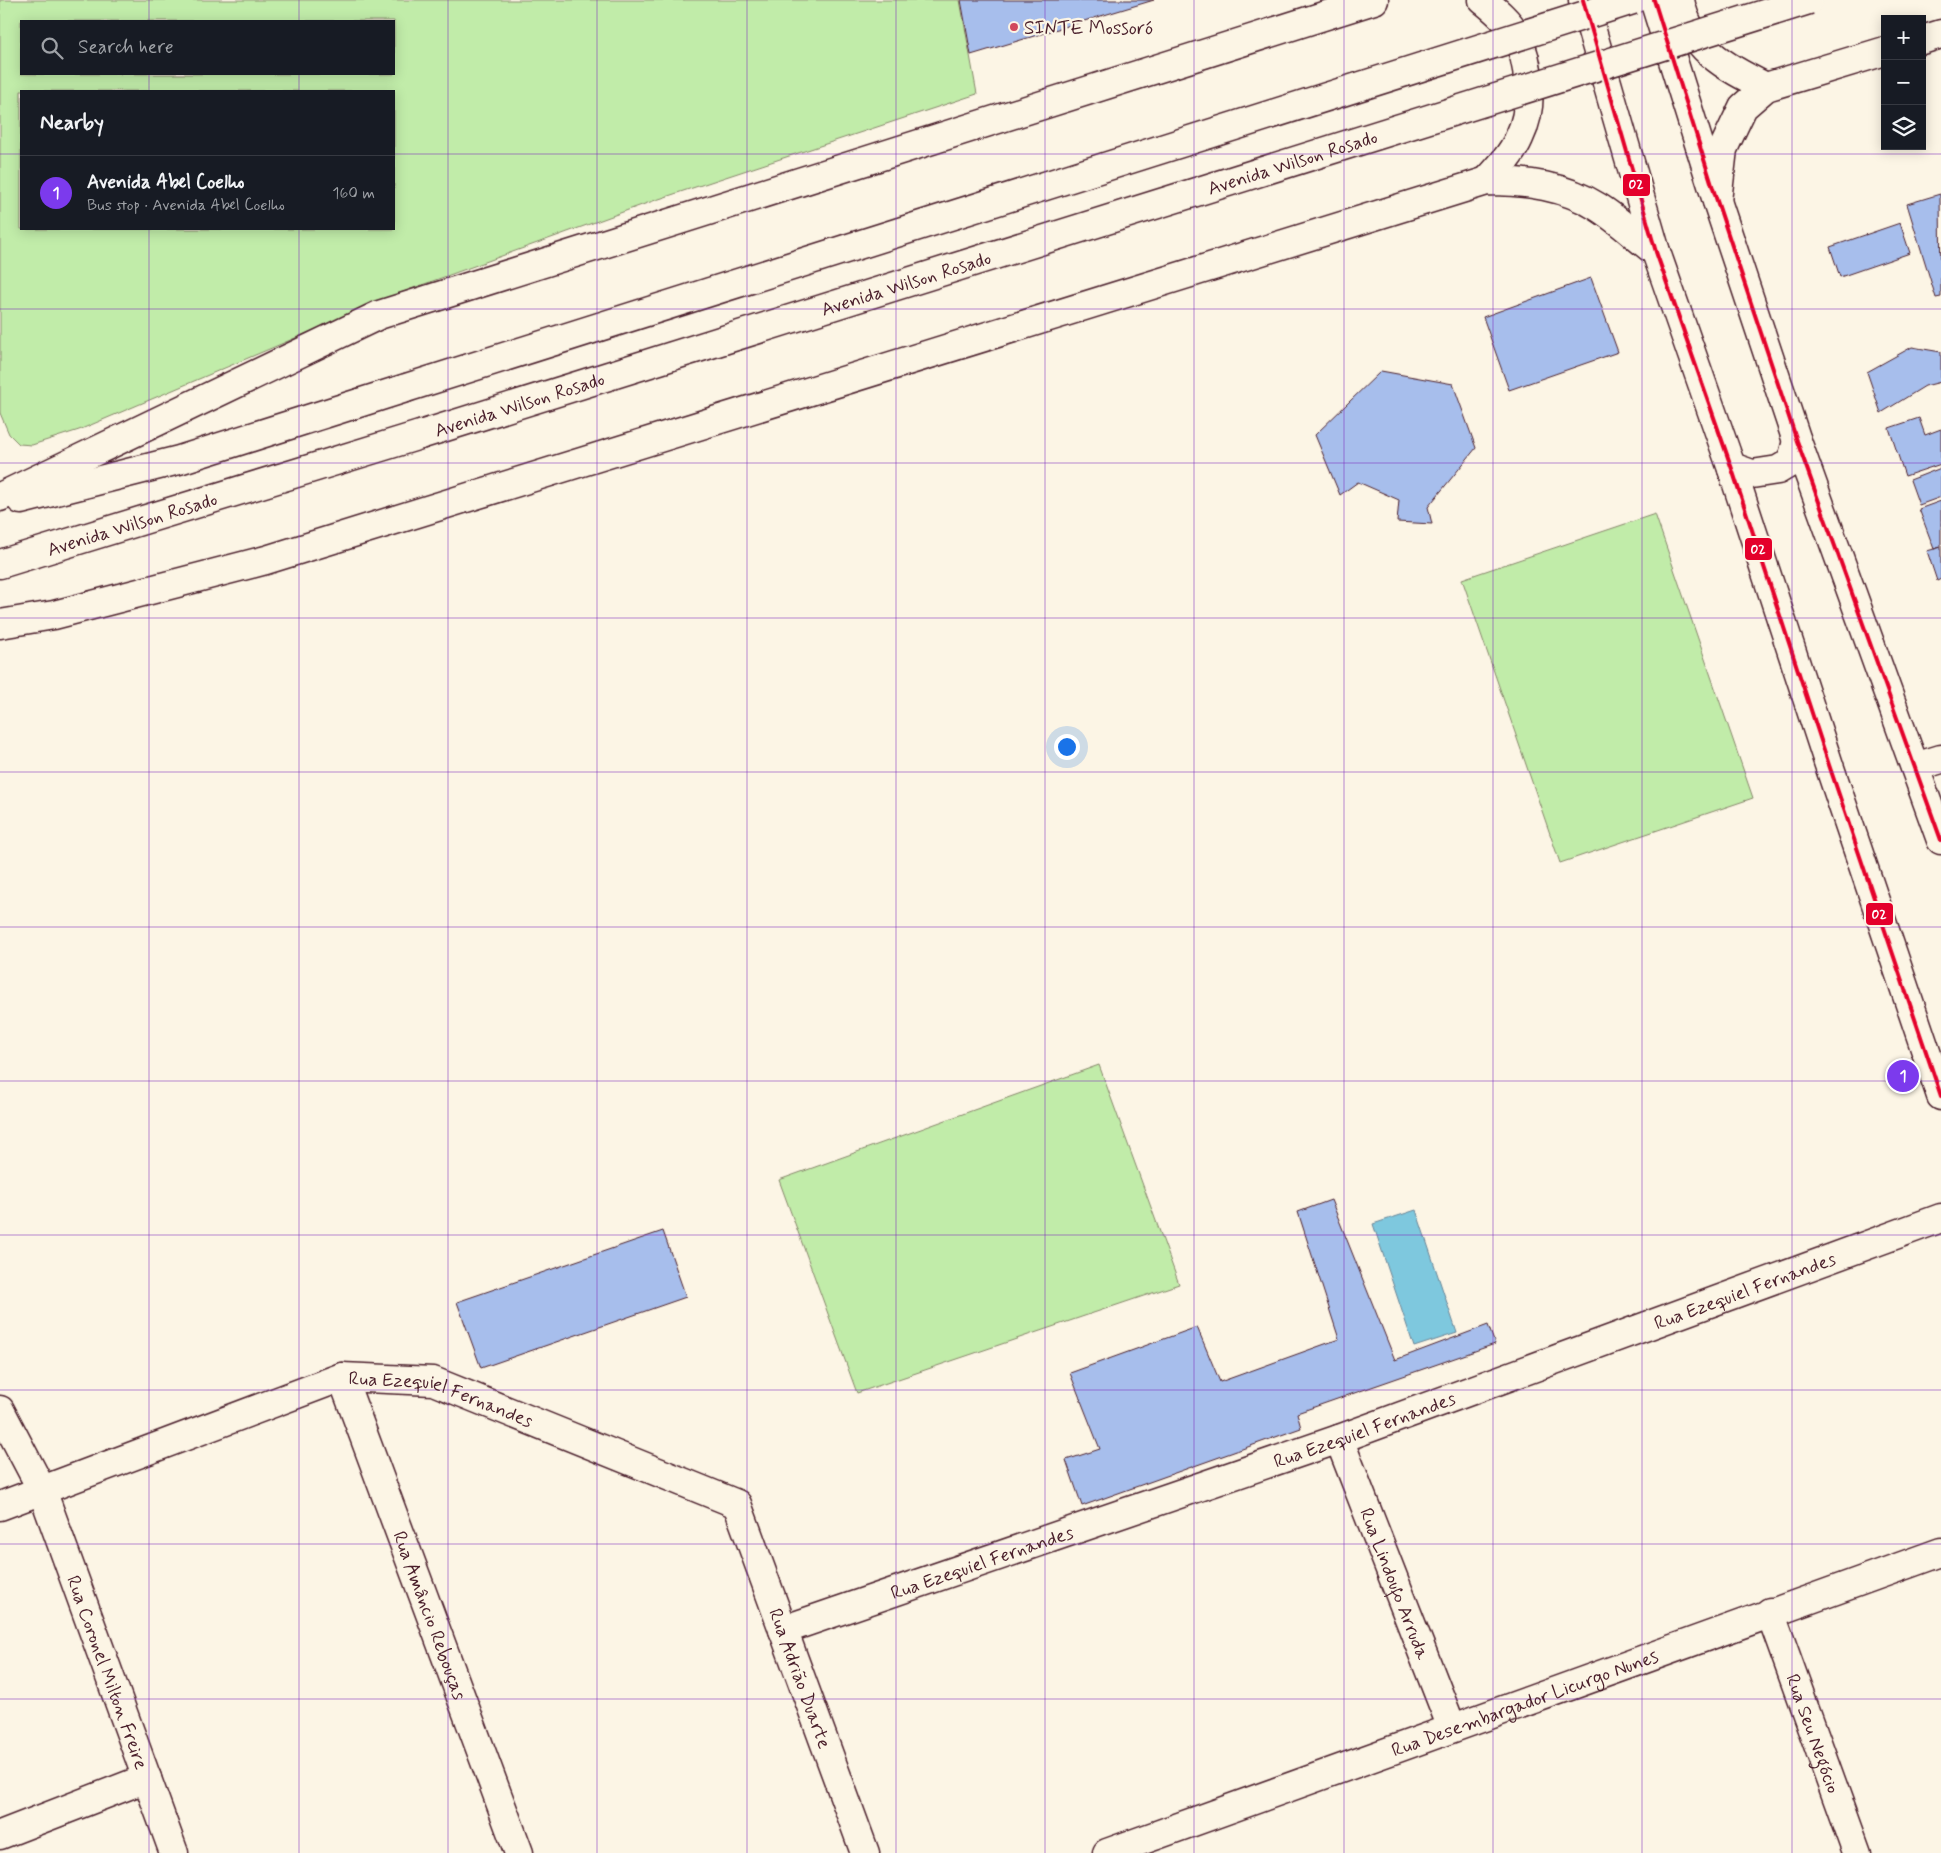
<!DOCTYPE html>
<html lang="en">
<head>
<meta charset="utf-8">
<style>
	:root { --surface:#171b24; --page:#242831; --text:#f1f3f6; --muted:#9ea1a6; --line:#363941; --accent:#7c3aed }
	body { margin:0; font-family:Mynerve,sans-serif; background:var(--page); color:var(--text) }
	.controls { position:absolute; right:15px; top:15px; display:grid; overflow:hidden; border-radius:0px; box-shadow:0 2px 12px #0003 }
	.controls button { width:45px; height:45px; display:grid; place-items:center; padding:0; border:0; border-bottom:1px solid var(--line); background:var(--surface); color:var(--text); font:25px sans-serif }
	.you { position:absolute; left:1066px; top:746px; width:18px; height:18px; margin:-12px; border:4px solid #fff; border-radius:50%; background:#1a73e8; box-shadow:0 0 0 8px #1a73e833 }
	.badge { display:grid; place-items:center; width:32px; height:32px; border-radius:50%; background:var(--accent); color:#fff; font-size:16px; font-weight:700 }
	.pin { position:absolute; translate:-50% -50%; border:2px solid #fff; box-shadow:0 1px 5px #0006 }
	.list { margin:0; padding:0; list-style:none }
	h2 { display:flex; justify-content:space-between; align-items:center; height:65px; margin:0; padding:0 20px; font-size:21px }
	h2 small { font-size:16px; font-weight:400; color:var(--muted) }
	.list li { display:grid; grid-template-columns:32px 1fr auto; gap:15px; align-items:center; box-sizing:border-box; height:75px; padding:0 20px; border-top:1px solid var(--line) }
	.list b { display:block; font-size:19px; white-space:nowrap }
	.list p { margin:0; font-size:16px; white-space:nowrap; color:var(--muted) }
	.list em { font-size:16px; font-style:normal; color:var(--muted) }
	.icon { flex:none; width:28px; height:28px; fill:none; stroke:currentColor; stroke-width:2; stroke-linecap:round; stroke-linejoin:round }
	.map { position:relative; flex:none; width:1941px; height:1853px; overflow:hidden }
	.search { position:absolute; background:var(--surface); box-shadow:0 2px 12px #0003; left:20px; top:20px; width:375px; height:55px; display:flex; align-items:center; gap:12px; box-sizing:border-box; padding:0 18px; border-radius:0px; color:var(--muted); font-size:19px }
	.panel { position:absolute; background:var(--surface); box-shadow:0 2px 12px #0003; left:20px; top:90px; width:375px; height:140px; border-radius:0px }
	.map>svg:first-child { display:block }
</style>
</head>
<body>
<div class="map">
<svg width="1941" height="1853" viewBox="0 0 1941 1853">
	<rect width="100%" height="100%" fill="#fcf5e5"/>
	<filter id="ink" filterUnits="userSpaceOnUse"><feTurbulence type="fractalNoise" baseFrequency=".02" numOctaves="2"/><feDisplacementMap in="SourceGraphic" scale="10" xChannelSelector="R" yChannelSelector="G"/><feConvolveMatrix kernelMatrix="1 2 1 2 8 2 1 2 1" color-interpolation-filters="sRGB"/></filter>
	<g filter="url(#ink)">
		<!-- grass -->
		<path fill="#c1eca9" stroke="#86866a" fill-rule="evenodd" d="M 0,0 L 960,0 L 977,94 L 653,201 L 408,290 L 79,430 L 32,445 L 19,444 L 9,434 L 0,413 ZM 21,21 L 394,21 L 394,74 L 21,74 ZM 21,91 L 394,91 L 394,229 L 21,229 Z
			M 1655,514 L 1753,798 L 1560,863 L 1462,579 Z
			M 1099,1065 L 1179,1284 L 857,1393 L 779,1180 Z"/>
		<!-- water -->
		<path fill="#7ec8de" stroke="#698496" d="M 1416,1210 L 1457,1333 L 1414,1347 L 1373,1224 Z"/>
		<!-- building -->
		<path fill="#a7beec" stroke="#4a1f2b" d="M 961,0 L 1154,0 L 971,55 Z
			M 1940,194 L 1941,297 L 1936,298 L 1907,204 Z
			M 1900,223 L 1910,253 L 1840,277 L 1830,247 Z
			M 1591,278 L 1618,352 L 1509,390 L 1483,317 Z
			M 1912,347 L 1941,352 L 1941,382 L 1925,386 L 1881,413 L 1867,372 Z
			M 1381,371 L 1453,384 L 1476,448 L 1428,507 L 1432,524 L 1397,522 L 1399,500 L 1358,482 L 1340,495 L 1315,435 Z
			M 1919,418 L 1925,435 L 1941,429 L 1941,464 L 1905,476 L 1889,428 Z
			M 1941,468 L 1941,497 L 1919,505 L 1910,480 Z
			M 1941,501 L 1941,547 L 1934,549 L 1919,509 Z
			M 1941,547 L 1941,579 L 1937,581 L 1927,551 Z
			M 1331,1200 L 1395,1360 L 1488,1325 L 1495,1344 L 1297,1413 L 1301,1428 L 1082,1506 L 1066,1460 L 1100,1449 L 1070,1373 L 1197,1327 L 1220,1382 L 1339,1339 L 1298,1212 Z
			M 663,1231 L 686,1297 L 481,1368 L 457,1302 Z"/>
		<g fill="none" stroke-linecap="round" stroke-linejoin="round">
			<defs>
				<g id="minor">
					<path d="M 1583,0 L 1656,252 L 1732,469 L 1829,765 L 1941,1096"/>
					<path d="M 1654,0 L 1717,201 L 1797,441 L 1941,840"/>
					<path d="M 1732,469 L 1735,468 L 1752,474 L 1778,470 L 1788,464 L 1793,456 L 1797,441"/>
					<path d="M 1915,767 L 1941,759"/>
					<path id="s1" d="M 342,1377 L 519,1853"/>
					<path id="s2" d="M 0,1410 L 42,1490 L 174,1853"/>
					<path id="s3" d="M 1339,1439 L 1452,1728"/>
					<path id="s4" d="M 0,1506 L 342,1377 L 433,1381 L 737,1504 L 865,1853"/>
					<path id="s5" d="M 1770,1612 L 1857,1853"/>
					<path id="s6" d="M 783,1630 L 1339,1439 L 1941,1218"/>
					<path d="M 0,1835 L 147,1778"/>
					<path id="s7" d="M 1107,1853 L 1941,1552"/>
				</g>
				<g id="highway">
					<path d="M 1483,0 C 1495,10 1508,20 1515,33 C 1531,63 1534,108 1519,138 C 1512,154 1499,168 1487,181"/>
					<path d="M 1680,0 C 1689,48 1725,67 1766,87"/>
					<path d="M 1922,40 L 1941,34"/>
					<path d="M 1717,201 L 1723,149 L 1743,107 L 1766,87 L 1885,51"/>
					<path d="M 0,497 L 379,315 L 1374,0"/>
					<path d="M 21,500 L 179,460 L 406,388"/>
					<path id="s8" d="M 0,564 L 420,435"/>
					<path d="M 0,624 L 54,615 L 266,560 L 1487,181 C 1526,181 1565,186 1598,207 C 1619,220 1637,238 1656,252"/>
				</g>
			</defs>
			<!-- minor casing -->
			<use href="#minor" stroke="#4a1f2b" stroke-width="31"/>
			<!-- highway casing -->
			<use href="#highway" stroke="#4a1f2b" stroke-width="31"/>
			<!-- minor -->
			<use href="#minor" stroke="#fcf5e5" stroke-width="28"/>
			<!-- highway -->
			<use href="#highway" stroke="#fcf5e5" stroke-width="28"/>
			<defs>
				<g id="highway-bridge">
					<path d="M 406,388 L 1633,0"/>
					<path id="s9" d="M 420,435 L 1809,0"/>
				</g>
			</defs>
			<!-- highway-bridge casing -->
			<use href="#highway-bridge" stroke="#4a1f2b" stroke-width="31" stroke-linecap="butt"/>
			<!-- highway-bridge -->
			<use href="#highway-bridge" stroke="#fcf5e5" stroke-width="28"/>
			<defs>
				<path id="bus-1" d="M 1583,0 L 1656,252 L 1732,469 L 1829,765 L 1941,1096
					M 1654,0 L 1717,201 L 1797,441 L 1941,840"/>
			</defs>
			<!-- bus-1 casing -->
			<use href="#bus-1" stroke="#fcf5e5" stroke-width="8"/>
			<!-- bus-1 -->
			<use href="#bus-1" stroke="#e4002b" stroke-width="4"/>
		</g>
	</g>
	<!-- grid -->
	<path fill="none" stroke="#7b2cbf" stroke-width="1" stroke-opacity="0.55" d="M 149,0 L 149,21M 299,0 L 299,21M 448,0 L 448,1853M 597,0 L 597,1853M 747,0 L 747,1853M 896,0 L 896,1853M 1045,0 L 1045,1853M 1194,0 L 1194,1853M 1344,0 L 1344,1853M 1493,0 L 1493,1853M 1642,0 L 1642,1853M 1792,0 L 1792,1853M 149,74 L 149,91M 299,74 L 299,91M 0,154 L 21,154M 394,154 L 1941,154M 149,229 L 149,1853M 299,229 L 299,1853M 0,309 L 1941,309M 0,463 L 1941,463M 0,618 L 1941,618M 0,772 L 1941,772M 0,927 L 1941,927M 0,1081 L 1941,1081M 0,1235 L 1941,1235M 0,1390 L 1941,1390M 0,1544 L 1941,1544M 0,1699 L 1941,1699"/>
	<!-- markers -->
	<circle fill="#d1495b" stroke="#fcf5e5" stroke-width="2" cx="1014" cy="27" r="5"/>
	<g text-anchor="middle" stroke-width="4.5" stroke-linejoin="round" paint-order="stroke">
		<!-- poi labels -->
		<g font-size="19" fill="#4a1f2b" stroke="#fcf5e5" text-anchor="start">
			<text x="1024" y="34">SINTE Mossoró</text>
		</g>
		<!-- street labels -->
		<g font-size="19" fill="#4a1f2b" stroke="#fcf5e5">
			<text dy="7" stroke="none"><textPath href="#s9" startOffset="914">Avenida Wilson Rosado</textPath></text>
			<text dy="7" stroke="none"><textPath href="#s9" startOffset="509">Avenida Wilson Rosado</textPath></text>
			<text dy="7" stroke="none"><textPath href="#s9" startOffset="104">Avenida Wilson Rosado</textPath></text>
			<text dy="7" stroke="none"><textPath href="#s8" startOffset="138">Avenida Wilson Rosado</textPath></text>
			<text dy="7" stroke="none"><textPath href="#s6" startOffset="1020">Rua Ezequiel Fernandes</textPath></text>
			<text dy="7" stroke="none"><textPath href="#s4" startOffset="468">Rua Ezequiel Fernandes</textPath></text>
			<text dy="7" stroke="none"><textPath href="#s6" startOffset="615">Rua Ezequiel Fernandes</textPath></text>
			<text dy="7" stroke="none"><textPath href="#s6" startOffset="210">Rua Ezequiel Fernandes</textPath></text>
			<text dy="7" stroke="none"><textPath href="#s3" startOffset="155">Rua Lindoufo Arruda</textPath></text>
			<text dy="7" stroke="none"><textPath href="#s1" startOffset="254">Rua Amâncio Rebouças</textPath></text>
			<text dy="7" stroke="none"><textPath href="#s2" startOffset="284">Rua Coronel Milton Freire</textPath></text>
			<text dy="7" stroke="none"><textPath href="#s4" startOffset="970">Rua Adrião Duarte</textPath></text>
			<text dy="7" stroke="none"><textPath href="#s7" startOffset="444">Rua Desembargador Licurgo Nunes</textPath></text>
			<text dy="7" stroke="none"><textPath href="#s5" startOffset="129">Rua Seu Negócio</textPath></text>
		</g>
	</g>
	<g stroke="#fcf5e5" stroke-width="2">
		<rect x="1622" y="173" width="29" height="24" rx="5" fill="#e4002b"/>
		<rect x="1744" y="537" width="29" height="24" rx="5" fill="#e4002b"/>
		<rect x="1865" y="902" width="29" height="24" rx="5" fill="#e4002b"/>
	</g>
	<g font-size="14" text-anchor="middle" font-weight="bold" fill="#fff">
		<text x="1636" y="189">02</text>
		<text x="1758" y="554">02</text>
		<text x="1879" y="919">02</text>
	</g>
</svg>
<div class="controls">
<button>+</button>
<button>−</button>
<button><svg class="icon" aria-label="layers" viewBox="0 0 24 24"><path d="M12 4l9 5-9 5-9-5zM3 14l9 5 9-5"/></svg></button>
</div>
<div class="you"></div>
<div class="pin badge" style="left:1903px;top:1076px">1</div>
<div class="search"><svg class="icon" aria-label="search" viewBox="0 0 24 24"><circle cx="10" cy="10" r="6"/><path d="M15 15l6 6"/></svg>Search here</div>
<section class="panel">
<h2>Nearby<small></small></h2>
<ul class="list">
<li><span class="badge">1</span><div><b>Avenida Abel Coelho</b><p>Bus stop · Avenida Abel Coelho</p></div><em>160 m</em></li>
</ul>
</section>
</div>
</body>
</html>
